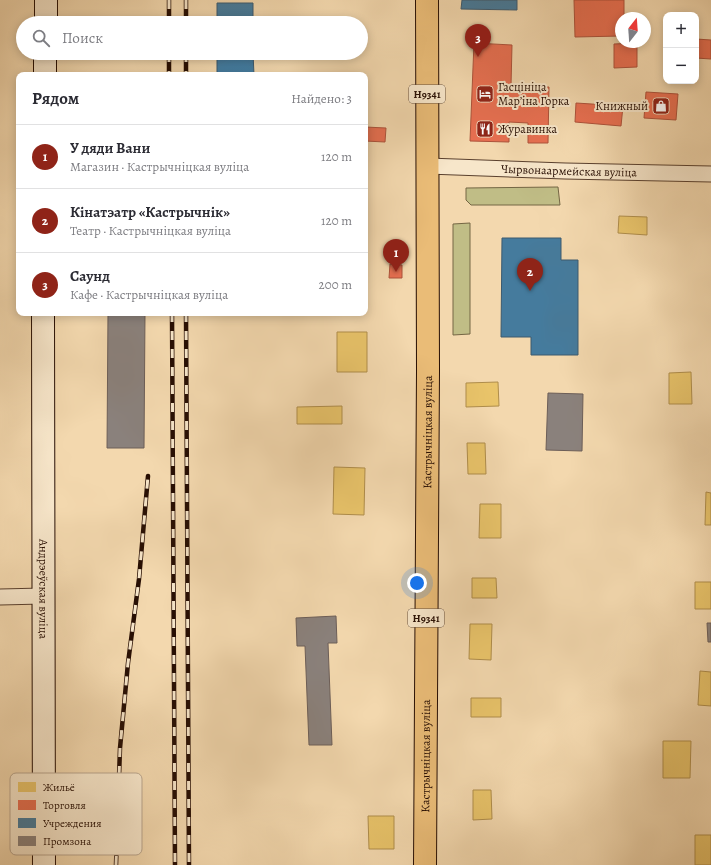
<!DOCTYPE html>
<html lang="ru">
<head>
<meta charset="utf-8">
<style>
	:root { --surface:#fff; --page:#f2f2f3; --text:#2b2b33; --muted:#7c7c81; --line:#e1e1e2; --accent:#8f2418 }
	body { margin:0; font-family:Alegreya,serif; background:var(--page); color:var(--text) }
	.controls { position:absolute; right:12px; top:12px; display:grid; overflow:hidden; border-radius:8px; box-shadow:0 2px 10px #0003 }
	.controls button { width:36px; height:36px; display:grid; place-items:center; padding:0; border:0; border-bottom:1px solid var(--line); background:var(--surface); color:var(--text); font:20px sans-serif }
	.compass { position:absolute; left:615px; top:12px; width:36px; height:36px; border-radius:50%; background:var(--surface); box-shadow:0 2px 10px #0003; rotate:17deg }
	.you { position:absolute; left:417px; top:583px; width:14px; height:14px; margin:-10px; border:3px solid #fff; border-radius:50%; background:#1a73e8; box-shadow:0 0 0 6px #1a73e833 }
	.badge { display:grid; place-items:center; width:26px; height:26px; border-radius:50%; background:var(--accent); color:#fff; font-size:13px; font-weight:700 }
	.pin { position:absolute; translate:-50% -33px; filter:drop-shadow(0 1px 2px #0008) }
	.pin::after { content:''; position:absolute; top:21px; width:14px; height:12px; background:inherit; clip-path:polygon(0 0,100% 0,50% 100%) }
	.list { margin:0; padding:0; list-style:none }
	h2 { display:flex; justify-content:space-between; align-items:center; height:52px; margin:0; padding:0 16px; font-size:17px }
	h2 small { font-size:13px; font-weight:400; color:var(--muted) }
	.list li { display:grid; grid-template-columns:26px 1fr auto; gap:12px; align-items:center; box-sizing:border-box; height:64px; padding:0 16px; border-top:1px solid var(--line) }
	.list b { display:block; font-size:15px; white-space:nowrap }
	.list p { margin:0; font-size:13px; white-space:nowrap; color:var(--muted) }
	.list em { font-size:13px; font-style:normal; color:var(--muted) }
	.icon { flex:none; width:22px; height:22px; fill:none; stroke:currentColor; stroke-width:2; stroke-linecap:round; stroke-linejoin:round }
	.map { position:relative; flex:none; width:711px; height:865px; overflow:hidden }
	.search { position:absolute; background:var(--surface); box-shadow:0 2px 10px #0003; left:16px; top:16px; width:352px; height:44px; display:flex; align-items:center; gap:10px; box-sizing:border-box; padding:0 14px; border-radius:22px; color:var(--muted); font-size:15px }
	.panel { position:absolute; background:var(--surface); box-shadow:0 2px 10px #0003; left:16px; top:72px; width:352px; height:244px; border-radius:8px }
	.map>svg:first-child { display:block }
</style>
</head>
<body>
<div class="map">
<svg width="711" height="865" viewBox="0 0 711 865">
	<rect width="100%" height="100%" fill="#f3d8ae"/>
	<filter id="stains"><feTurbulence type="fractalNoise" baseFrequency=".005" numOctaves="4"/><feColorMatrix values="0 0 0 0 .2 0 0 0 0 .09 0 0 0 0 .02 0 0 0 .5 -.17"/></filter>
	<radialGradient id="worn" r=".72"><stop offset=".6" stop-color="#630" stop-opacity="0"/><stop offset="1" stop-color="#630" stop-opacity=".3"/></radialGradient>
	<!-- green -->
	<path fill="#c0bd86" stroke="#746644" d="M 558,187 L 560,205 L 471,205 L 466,200 L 466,188 Z
		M 470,223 L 470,334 L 453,335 L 453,224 Z"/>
	<!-- homes -->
	<path fill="#e9c46a" stroke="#af8d4b" d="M 619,216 L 647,217 L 647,235 L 618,233 Z
		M 337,332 L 367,332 L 367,372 L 337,372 Z
		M 691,372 L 692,404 L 669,404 L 669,373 Z
		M 498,382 L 499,406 L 466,407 L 466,383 Z
		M 342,406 L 342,424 L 297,424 L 297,407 Z
		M 467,443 L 485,443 L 486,474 L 468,474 Z
		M 334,467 L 365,468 L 364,515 L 333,514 Z
		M 706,492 L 711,493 L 711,525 L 705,525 Z
		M 480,504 L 501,504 L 501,538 L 479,538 Z
		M 472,578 L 496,578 L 497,598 L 472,598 Z
		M 695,582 L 711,582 L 711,609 L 695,609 Z
		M 470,624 L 492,624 L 491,660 L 469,659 Z
		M 700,671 L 711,672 L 711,706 L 698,705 Z
		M 471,698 L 501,698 L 501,717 L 471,717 Z
		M 663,741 L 691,741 L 690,778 L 663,778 Z
		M 473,790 L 491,790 L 492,819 L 473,820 Z
		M 368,816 L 394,816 L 394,849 L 369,849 Z
		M 695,835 L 711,835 L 711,865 L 695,865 Z"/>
	<!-- shops -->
	<path fill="#e76f51" stroke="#ad523a" d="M 574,0 L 624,0 L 624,18 L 621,18 L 621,36 L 575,37 Z
		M 696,39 L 711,40 L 711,59 L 696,58 Z
		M 474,43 L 512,45 L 511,86 L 549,87 L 548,143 L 528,143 L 528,123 L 509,122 L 509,142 L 470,141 Z
		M 637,43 L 637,67 L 614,68 L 614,44 Z
		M 646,92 L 678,94 L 676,120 L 644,118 Z
		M 576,103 L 623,106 L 621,126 L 575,122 Z
		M 365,127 L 386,128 L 385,142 L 365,141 Z
		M 390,264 L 402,265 L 402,278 L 389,278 Z"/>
	<!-- public -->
	<path fill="#457b9d" stroke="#3c5a6f" d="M 462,0 L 517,0 L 517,10 L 461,9 Z
		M 217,3 L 253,3 L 253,23 L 217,23 Z
		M 217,53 L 253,53 L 254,75 L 217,75 Z
		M 502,238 L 561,238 L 561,260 L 578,260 L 578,355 L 531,355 L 531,337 L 501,337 Z"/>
	<!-- industry -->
	<path fill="#8a817c" stroke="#6c5e58" d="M 108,313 L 145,313 L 144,448 L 107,448 Z
		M 548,393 L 583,394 L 582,451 L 546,450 Z
		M 336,616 L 337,643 L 328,643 L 332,745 L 309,745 L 305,646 L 297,646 L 296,618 Z
		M 707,623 L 711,623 L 711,642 L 708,642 Z"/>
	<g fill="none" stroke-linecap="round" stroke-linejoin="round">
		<defs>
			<g id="minor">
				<path id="s1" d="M 428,166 L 565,171 L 711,174"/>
				<path d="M 0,597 L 43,596"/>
			</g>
			<g id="secondary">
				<path d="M 46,23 L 46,0"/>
				<path d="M 45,75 L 45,53"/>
				<path id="s2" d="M 43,313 L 44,865"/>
			</g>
			<g id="primary">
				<path id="s3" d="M 425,865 L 428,371 L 427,0"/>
			</g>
		</defs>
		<!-- minor casing -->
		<use href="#minor" stroke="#5a402e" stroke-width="17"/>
		<!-- secondary casing -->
		<use href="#secondary" stroke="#270e03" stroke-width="24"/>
		<!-- primary casing -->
		<use href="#primary" stroke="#270e03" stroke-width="24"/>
		<!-- minor -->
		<use href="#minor" stroke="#f7e6ca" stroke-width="15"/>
		<!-- secondary -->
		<use href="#secondary" stroke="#f7e6ca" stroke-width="22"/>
		<!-- primary -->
		<use href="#primary" stroke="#eabc77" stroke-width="22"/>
		<defs>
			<path id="rail" d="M 169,0 L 169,23
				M 186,0 L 186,23
				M 169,53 L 169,75
				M 186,53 L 186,75
				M 172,313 L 175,865
				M 186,313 L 189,865
				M 116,865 L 120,748 L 128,663 L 139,579 L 148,476"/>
		</defs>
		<!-- rail casing -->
		<use href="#rail" stroke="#270e03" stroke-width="4.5"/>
		<!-- rail -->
		<use href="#rail" stroke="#f7e6ca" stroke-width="3" stroke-dasharray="9" stroke-linecap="butt"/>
	</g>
	<!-- icons -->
	<defs>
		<symbol id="hotel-square" viewBox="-11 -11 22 22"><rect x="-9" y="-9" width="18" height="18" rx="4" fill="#8f2418" stroke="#f7e6ca"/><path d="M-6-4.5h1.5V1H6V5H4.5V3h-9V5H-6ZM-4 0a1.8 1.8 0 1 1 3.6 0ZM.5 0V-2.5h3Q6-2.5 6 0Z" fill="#fff"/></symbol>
		<symbol id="shop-square" viewBox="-11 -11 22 22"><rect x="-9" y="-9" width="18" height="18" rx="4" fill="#8f2418" stroke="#f7e6ca"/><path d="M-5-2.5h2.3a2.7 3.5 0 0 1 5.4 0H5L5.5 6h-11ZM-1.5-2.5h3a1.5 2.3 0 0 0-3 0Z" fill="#fff"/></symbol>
		<symbol id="restaurant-square" viewBox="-11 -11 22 22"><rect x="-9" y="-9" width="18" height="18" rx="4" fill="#8f2418" stroke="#f7e6ca"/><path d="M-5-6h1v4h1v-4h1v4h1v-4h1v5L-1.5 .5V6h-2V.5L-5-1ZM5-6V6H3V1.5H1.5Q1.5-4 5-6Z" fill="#fff"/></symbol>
	</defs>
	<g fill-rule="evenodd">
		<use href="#hotel-square" x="475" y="84" width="20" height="20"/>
		<use href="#shop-square" x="651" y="96" width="20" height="20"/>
		<use href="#restaurant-square" x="475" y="119" width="20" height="20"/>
	</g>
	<g text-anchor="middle" stroke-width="4" stroke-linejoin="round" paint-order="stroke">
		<!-- shield labels -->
		<g fill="#f7e6ca" stroke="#654f3f" stroke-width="1">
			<rect x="409" y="85" width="36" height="18" rx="3"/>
			<rect x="408" y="609" width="36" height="18" rx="3"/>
		</g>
		<g font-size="11" font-weight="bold" fill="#270e03">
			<text x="427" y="98">Н9341</text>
			<text x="426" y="622">Н9341</text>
		</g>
		<!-- poi labels -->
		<g font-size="12" fill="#270e03" stroke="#f7e6ca" text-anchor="start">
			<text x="498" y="91">Гасцініца<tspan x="498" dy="14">Марʼіна Горка</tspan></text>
			<text x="648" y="110" text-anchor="end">Книжный</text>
			<text x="498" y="133">Журавинка</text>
		</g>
		<!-- street labels -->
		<g font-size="12" fill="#270e03" stroke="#f7e6ca">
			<text dy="4" stroke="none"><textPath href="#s1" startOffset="141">Чырвонаармейская вуліца</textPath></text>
			<text dy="4" stroke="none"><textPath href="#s3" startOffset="433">Кастрычніцкая вуліца</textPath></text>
			<text dy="4" stroke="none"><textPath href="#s2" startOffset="276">Андрэеўская вуліца</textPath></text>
			<text dy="4" stroke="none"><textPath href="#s3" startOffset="109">Кастрычніцкая вуліца</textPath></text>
		</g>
	</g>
	<!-- legend -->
	<rect x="10" y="773" width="132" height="82" rx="6" fill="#f7e6ca" stroke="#b9a58e" stroke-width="1"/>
	<rect x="18" y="782" width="18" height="10" fill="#e9c46a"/>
	<rect x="18" y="800" width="18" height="10" fill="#e76f51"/>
	<rect x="18" y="818" width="18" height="10" fill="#457b9d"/>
	<rect x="18" y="836" width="18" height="10" fill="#8a817c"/>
	<g font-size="11" fill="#270e03">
		<text x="43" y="791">Жильё</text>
		<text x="43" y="809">Торговля</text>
		<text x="43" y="827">Учреждения</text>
		<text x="43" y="845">Промзона</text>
	</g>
	<rect width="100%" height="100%" filter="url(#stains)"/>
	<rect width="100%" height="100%" fill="url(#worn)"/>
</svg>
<div class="controls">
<button>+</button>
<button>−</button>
</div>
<svg class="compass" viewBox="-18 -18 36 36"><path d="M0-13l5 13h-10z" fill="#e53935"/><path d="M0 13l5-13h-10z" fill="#7c7c81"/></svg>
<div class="you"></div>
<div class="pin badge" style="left:396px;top:272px">1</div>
<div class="pin badge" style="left:530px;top:291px">2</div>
<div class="pin badge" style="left:478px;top:57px">3</div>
<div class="search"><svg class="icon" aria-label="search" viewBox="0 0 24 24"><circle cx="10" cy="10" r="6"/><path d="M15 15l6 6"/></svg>Поиск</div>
<section class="panel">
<h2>Рядом<small>Найдено: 3</small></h2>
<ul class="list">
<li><span class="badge">1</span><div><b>У дяди Вани</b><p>Магазин · Кастрычніцкая вуліца</p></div><em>120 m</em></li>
<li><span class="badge">2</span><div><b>Кінатэатр «Кастрычнік»</b><p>Театр · Кастрычніцкая вуліца</p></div><em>120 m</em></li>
<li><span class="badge">3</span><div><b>Саунд</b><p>Кафе · Кастрычніцкая вуліца</p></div><em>200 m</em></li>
</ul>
</section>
</div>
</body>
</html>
